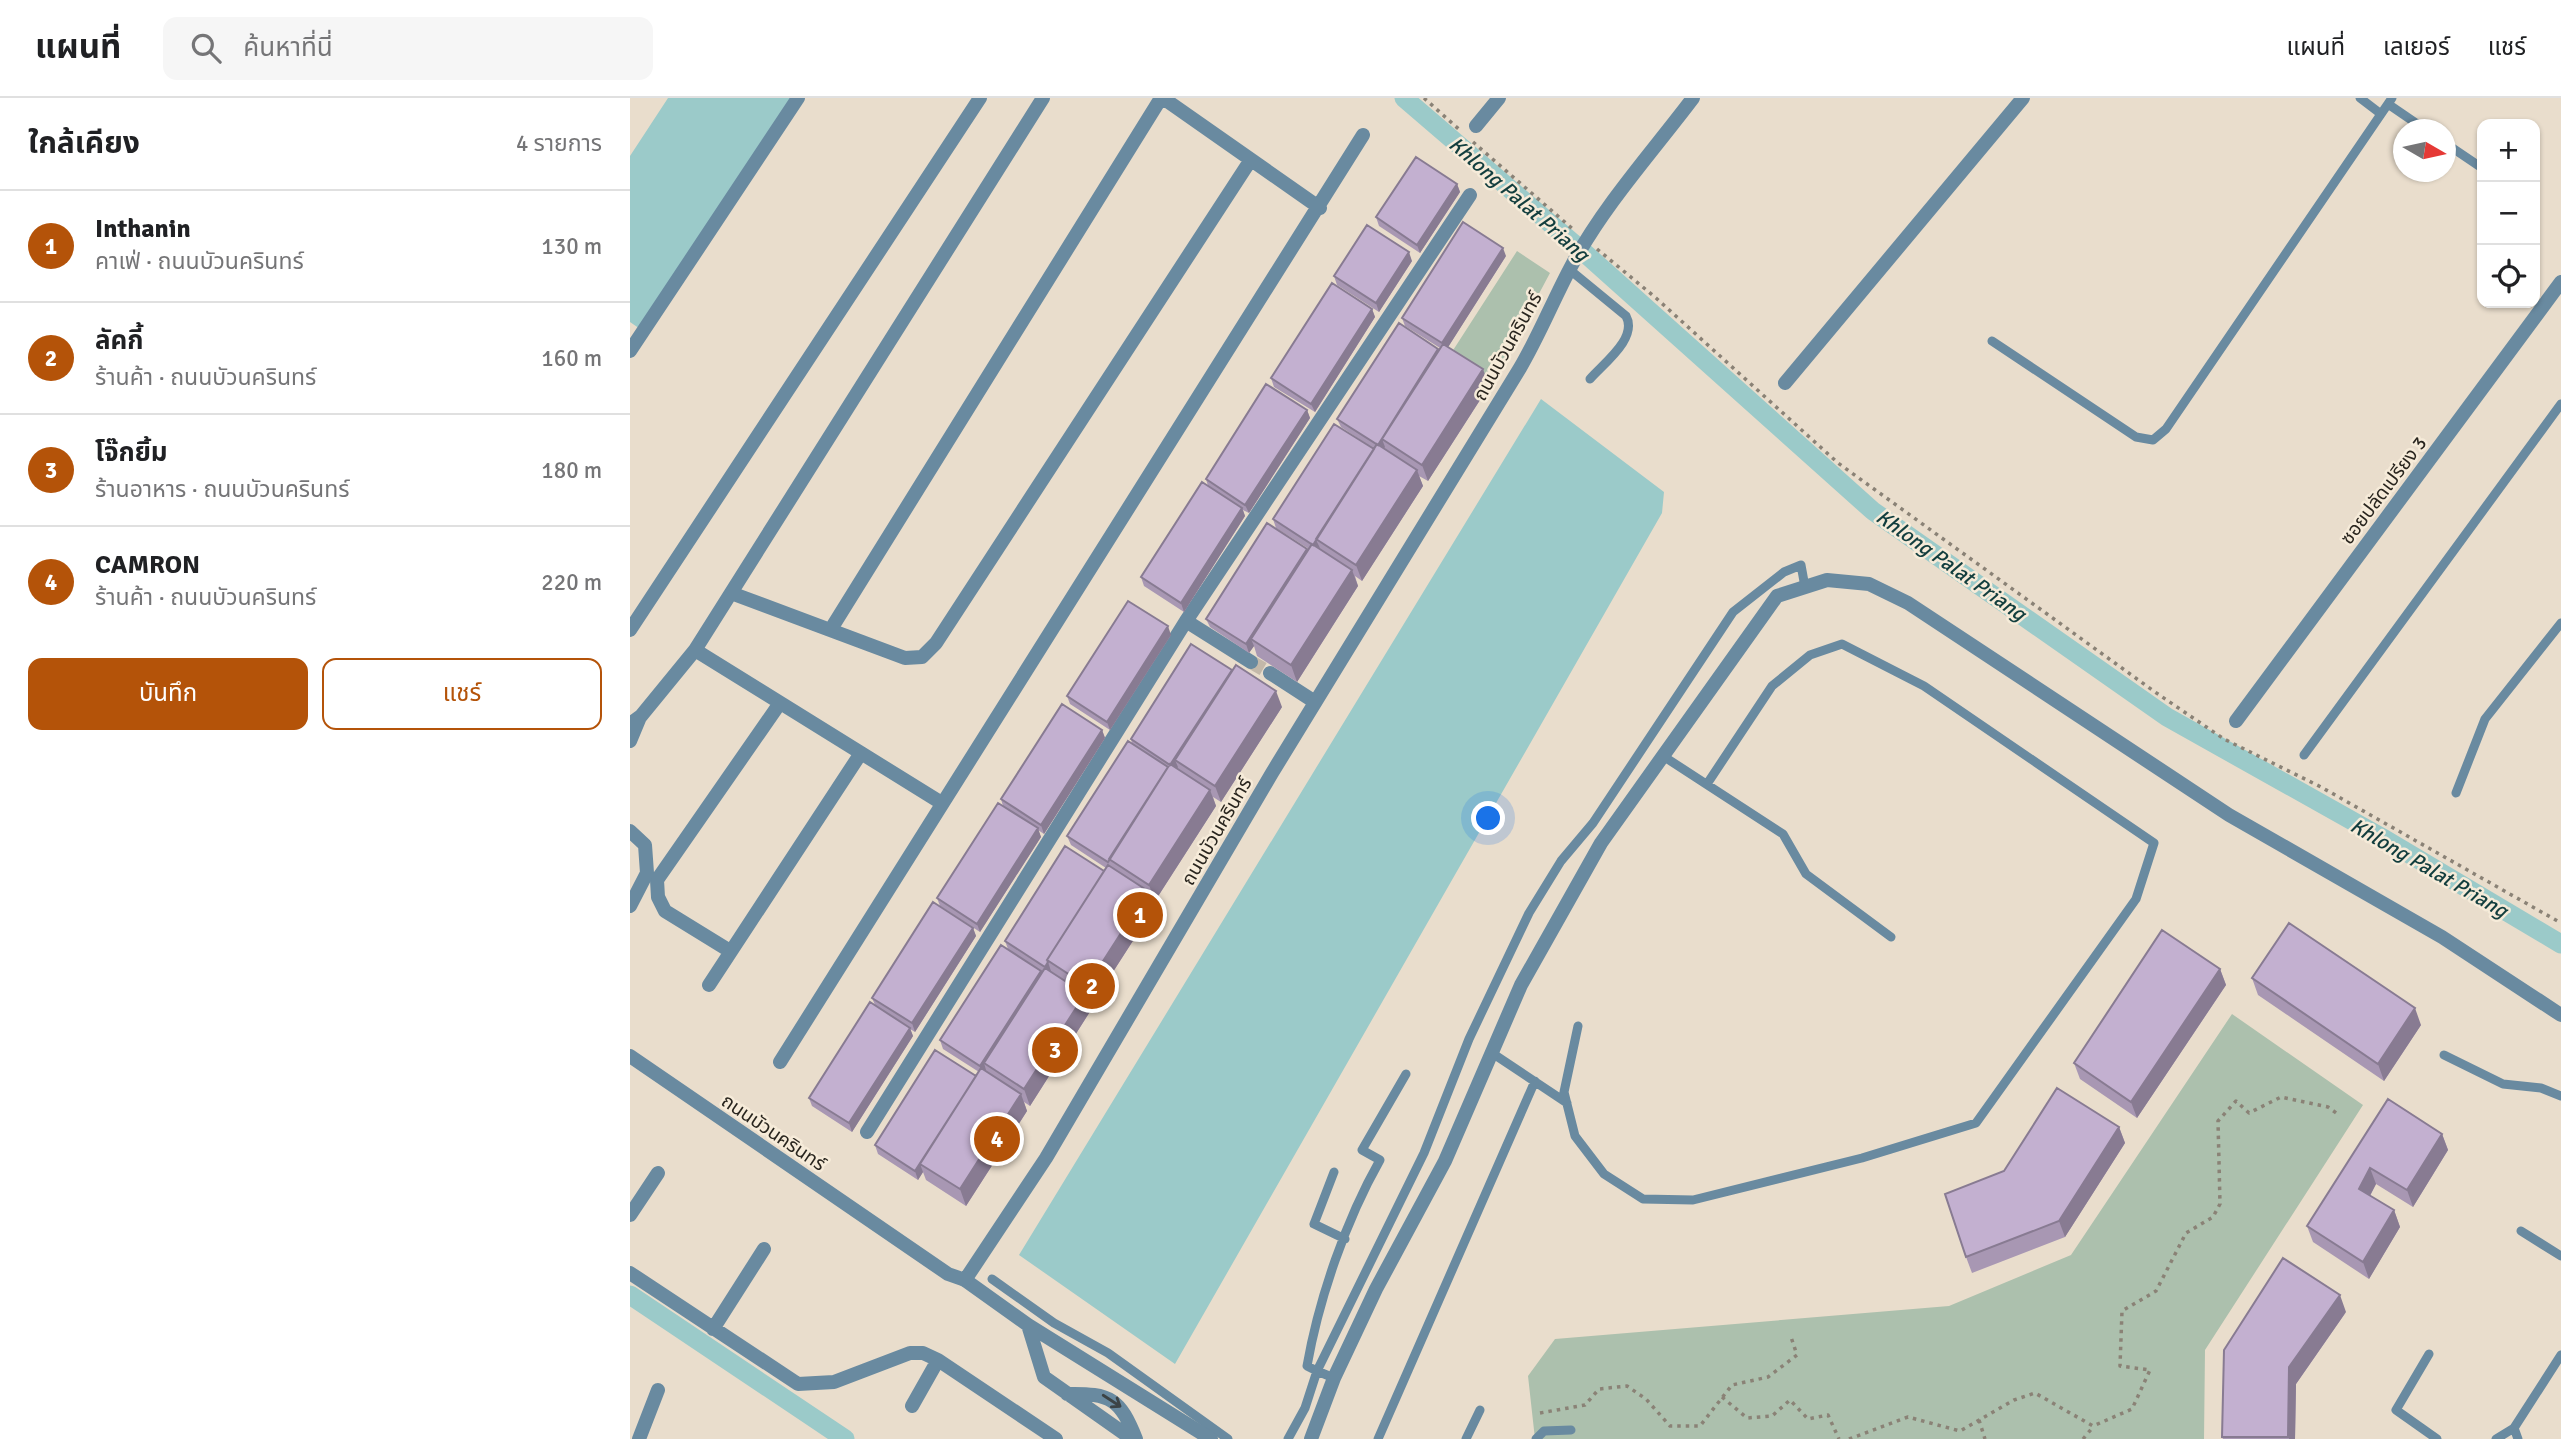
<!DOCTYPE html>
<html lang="th">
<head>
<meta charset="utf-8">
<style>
	:root { --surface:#fff; --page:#f6f6f6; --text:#202124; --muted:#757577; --line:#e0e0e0; --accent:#b45309 }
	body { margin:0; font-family:Signika,"Noto Sans Thai",sans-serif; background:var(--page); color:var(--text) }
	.controls { position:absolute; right:21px; top:21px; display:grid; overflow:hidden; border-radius:14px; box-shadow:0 2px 5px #0004 }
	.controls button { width:63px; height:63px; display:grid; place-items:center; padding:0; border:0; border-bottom:2px solid var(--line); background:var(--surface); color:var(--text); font:35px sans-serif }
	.compass { position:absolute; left:1763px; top:21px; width:63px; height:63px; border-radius:50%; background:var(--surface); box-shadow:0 2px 5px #0004; rotate:99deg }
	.you { position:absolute; left:859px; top:721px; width:24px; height:24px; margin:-18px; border:5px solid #fff; border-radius:50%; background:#1a73e8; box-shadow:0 0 0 10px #1a73e833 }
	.badge { display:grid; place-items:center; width:46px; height:46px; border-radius:50%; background:var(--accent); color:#fff; font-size:23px; font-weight:700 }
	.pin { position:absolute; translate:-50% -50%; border:4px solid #fff; box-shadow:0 2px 7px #0006 }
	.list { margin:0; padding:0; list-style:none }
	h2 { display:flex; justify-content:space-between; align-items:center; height:91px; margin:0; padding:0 28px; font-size:30px }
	h2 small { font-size:23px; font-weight:400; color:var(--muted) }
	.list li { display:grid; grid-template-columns:46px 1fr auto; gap:21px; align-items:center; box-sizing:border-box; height:112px; padding:0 28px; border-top:2px solid var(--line) }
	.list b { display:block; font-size:26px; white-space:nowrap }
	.list p { margin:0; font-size:23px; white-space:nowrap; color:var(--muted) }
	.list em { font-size:23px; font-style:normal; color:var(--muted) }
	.actions { display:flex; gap:14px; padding:21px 28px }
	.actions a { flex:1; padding:16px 0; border:2px solid var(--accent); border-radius:14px; text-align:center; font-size:24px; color:var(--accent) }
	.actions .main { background:var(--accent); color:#fff }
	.icon { flex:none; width:38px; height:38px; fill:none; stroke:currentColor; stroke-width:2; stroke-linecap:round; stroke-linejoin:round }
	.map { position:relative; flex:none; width:1931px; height:1341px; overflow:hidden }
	header { display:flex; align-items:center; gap:42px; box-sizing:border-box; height:98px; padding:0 35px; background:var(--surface); border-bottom:2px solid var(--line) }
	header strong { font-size:33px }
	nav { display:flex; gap:38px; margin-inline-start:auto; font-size:24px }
	.search { width:490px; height:63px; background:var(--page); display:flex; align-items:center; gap:18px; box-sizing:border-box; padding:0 24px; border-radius:14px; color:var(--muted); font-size:26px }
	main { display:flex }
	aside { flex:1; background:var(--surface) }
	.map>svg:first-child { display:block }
</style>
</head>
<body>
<header>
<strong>แผนที่</strong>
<div class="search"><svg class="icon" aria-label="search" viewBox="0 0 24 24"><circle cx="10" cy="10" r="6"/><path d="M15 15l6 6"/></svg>ค้นหาที่นี่</div>
<nav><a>แผนที่</a><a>เลเยอร์</a><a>แชร์</a></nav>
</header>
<main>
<aside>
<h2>ใกล้เคียง<small>4 รายการ</small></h2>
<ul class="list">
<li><span class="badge">1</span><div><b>Inthanin</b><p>คาเฟ่ · ถนนบัวนครินทร์</p></div><em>130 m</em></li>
<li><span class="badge">2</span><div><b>ลัคกี้</b><p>ร้านค้า · ถนนบัวนครินทร์</p></div><em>160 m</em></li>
<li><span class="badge">3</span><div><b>โจ๊กยิ้ม</b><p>ร้านอาหาร · ถนนบัวนครินทร์</p></div><em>180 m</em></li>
<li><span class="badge">4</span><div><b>CAMRON</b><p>ร้านค้า · ถนนบัวนครินทร์</p></div><em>220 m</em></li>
</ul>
<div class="actions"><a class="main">บันทึก</a><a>แชร์</a></div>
</aside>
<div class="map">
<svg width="1931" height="1341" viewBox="0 0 1931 1341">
	<rect width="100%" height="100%" fill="#e9ddcc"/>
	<!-- green -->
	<path fill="#acc0ad" d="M 887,153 L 920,175 L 862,284 L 820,257 Z
		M 1602,916 L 1733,1007 L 1575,1252 L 1574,1341 L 905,1341 L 898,1278 L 925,1241 L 1319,1208 L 1441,1157 Z"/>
	<!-- water -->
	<path fill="#9bcac9" d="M 38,0 L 165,0 L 13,233 L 0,224 L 0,58 Z
		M 911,301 L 1034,394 L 1032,415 L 545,1266 L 389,1157 Z"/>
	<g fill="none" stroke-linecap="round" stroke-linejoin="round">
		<!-- canal -->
		<path stroke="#9bcac9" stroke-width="19" d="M 774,0 L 957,157 L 1243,413 L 1537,619 L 1751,739 L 1931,846
			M 0,1197 L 215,1341"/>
		<!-- minor-tunnel -->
		<path stroke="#c3b8a9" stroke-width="14" stroke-dasharray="14 7" stroke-linecap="butt" d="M 621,564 L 640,575"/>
		<!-- path -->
		<path stroke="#8a8276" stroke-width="3.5" stroke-dasharray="3.5 5" stroke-linecap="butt" d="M 794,0 L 832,34
			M 843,44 L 945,133
			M 967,151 L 1026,200 L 1208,365 L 1525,594 L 1594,641 L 1691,689 L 1931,825
			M 1092,1299 L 1117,1320 L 1142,1318 L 1160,1302 L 1178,1321 L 1198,1317 L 1209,1341
			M 910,1315 L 955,1307 L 969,1291 L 997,1288 L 1016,1301 L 1040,1328 L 1070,1328 L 1102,1287 L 1138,1279 L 1167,1257 L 1161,1239
			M 1349,1322 L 1355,1341
			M 1219,1341 L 1278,1319 L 1330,1333 L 1384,1302 L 1405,1295 L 1463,1328 L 1502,1311 L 1520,1272 L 1490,1268 L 1492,1213 L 1526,1193 L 1556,1135 L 1583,1119 L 1590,1106 L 1588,1023 L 1606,1003 L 1619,1015 L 1651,999 L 1698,1009 L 1709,1017
			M 1453,1341 L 1463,1329"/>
		<!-- service -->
		<path stroke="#698aa0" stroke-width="9" d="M 1730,0 L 1751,16
			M 1758,6 L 1796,32
			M 1815,45 L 1852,70
			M 940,172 L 996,218 C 1008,240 974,265 960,281
			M 1362,243 L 1506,339 L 1523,342 L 1536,331 L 1762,0
			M 1674,657 L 1931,306
			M 1033,658 L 1153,736 L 1176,776 L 1261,839
			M 1826,695 L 1855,621 L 1931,525
			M 948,928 L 934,994 L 945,1038 L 974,1076 L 1013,1101 L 1063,1102 L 1232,1060 L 1346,1025 L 1506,801 L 1524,745 L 1294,588 L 1212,546 L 1180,557 L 1142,588 L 1077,686
			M 862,955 L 937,1005
			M 1814,957 L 1873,986 L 1911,990 L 1931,998
			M 704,1074 L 684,1126 L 715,1141
			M 1891,1133 L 1931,1158
			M 362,1181 L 424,1225 L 478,1255 L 598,1341
			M 1799,1256 L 1766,1312 L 1807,1341
			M 704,1280 L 687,1273 L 794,1055 L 839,941 L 899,815 L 931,763 L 963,725 L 1103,514 L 1154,474 L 1171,467 L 1175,489
			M 658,1341 L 675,1310 L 687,1273 L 677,1268 C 689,1200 716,1122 750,1062 L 732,1052 L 776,976
			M 748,1341 L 905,983
			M 836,1341 L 850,1312
			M 906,1341 L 914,1333 L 941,1332
			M 1866,1341 L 1884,1330
			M 1888,1341 L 1884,1330 L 1931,1257"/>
		<!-- minor -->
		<path stroke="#698aa0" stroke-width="14" d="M 533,0 L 690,110
			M 846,28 L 869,0
			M 0,253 L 168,0
			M 1155,285 L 1393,0
			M 101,495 L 275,560 L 292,559 L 306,545 L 620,63
			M 556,523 L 621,564
			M 201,531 L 531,0
			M 0,532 L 350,0
			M 65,552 L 310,704
			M 640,575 L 685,604
			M 1606,623 L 1931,184
			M 0,626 L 11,618 L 65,552 L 413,0
			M 0,643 L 10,619
			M 100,853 L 35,813 L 28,799 L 27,782 L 150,605
			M 79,887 L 231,655
			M 150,964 L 733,37
			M 237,1034 L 556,523 L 840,97
			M 0,1117 L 28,1075
			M 0,1175 L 168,1286 L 204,1284 L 280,1255 L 293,1255 L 308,1262 L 426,1341
			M 335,1182 L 398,1227 L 581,1341
			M 398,1227 L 414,1279 L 502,1341
			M 83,1231 L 134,1151
			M 437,1296 C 481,1295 490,1301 506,1341
			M 282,1308 L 308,1262
			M 9,1341 L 28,1292
			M 681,1341 L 704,1280 L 746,1191 L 815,1063 L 891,887 L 971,745 L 1147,498 L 1197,482 L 1239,486 L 1278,505 L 1599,717 L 1812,839 L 1931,917"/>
		<!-- tertiary -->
		<path stroke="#698aa0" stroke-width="14" d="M 0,733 L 15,747 L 17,775 L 0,808
			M 0,958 L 318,1176 L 335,1182 L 416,1060 L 642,675 L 890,270 C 910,236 924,200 943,165 C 975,106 1023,53 1063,0"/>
	</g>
	<!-- wall -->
	<path fill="#a897b3" d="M 827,86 L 830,94 L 790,155 L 749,128 L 746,119 Z
		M 876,158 L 818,249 L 859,288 L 798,383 L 789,378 L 793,388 L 732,483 L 725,478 L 728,488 L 667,584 L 627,558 L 624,548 L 619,555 L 580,529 L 576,521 L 677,451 L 678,453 L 679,451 L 646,430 L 643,421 L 744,351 L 711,329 L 707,321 L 810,250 L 775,228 L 772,220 Z
		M 782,163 L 749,214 L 707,187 L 704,178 Z
		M 742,211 L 745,219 L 685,314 L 644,289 L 641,280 Z
		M 677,312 L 680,320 L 619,415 L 613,412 L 615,418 L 554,514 L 514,488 L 511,479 L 578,388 L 576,381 Z
		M 541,537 L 480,632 L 440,606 L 437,598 Z
		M 652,609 L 591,704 L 583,699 L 586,708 L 525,803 L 520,800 L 524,810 L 463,905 L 456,901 L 461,912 L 400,1008 L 394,1004 L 397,1013 L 336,1108 L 296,1082 L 293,1074 L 288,1082 L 248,1056 L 245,1047 L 346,978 L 349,974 L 313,951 L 310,942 L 378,851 L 375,843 L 474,773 L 476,770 L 441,747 L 437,738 L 502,646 L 501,641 Z
		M 472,632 L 475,640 L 414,736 L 408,732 L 411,739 L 350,834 L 310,808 L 307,800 L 373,708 L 371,701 Z
		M 343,830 L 346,838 L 285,934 L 280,931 L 283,938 L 222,1034 L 182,1008 L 179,1000 L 245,907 L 242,900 Z
		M 1590,871 L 1596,887 L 1507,1020 L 1450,981 L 1444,965 Z
		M 1622,880 L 1791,927 L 1754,983 L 1628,897 Z
		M 1758,1001 L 1812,1036 L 1818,1052 L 1783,1109 L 1746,1086 L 1740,1098 L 1764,1112 L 1770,1129 L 1739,1181 L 1683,1144 L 1677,1128 Z
		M 1489,1029 L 1495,1045 L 1435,1139 L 1342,1175 L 1336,1159 Z
		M 1716,1214 L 1666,1286 L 1665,1341 L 1593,1341 L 1592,1339 Z"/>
	<!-- shaded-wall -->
	<path fill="#887b92" d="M 827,86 L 830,94 L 790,155 L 787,147 Z
		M 873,150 L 876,158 L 815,254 L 812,245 Z
		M 779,154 L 782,163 L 749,214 L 746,205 Z
		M 742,211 L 745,219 L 685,314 L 681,306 Z
		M 808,251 L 752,341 L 755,349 L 751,355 L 748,347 Z
		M 853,271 L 859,288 L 798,383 L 792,367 Z
		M 677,312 L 680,320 L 619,415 L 615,407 Z
		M 787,372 L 793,388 L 732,483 L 726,467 Z
		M 612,410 L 615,418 L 554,514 L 551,505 Z
		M 686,442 L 690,450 L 683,447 Z
		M 677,451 L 680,459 L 621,541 L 624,548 L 619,555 L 616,546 Z
		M 722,472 L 728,488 L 667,584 L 661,567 Z
		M 538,528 L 541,537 L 480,632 L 477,624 Z
		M 602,572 L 545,662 L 548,669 L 544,676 L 540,667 Z
		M 646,593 L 652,609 L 591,704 L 585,688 Z
		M 472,632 L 475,640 L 414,736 L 411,727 Z
		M 580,692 L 586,708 L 525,803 L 519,787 Z
		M 408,730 L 411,739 L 350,834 L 347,826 Z
		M 518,793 L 524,810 L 463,905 L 457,888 Z
		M 343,830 L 346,838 L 285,934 L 282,925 Z
		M 418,864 L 421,873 L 418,878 L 415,869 Z
		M 1590,871 L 1596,887 L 1507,1020 L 1501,1004 Z
		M 411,873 L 414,881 L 354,965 L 356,972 L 353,977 L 350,968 Z
		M 455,896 L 461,912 L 400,1008 L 394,991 Z
		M 1785,910 L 1791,927 L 1754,983 L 1748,966 Z
		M 280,930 L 283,938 L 222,1034 L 219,1025 Z
		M 346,978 L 290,1066 L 293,1074 L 288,1082 L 285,1073 Z
		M 391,996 L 397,1013 L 336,1108 L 330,1091 Z
		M 1489,1029 L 1495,1045 L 1435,1139 L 1429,1123 Z
		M 1812,1036 L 1818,1052 L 1783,1109 L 1777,1092 Z
		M 1740,1070 L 1746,1086 L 1735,1107 L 1729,1091 Z
		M 1764,1112 L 1770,1129 L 1739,1181 L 1733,1164 Z
		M 1710,1197 L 1716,1214 L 1666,1286 L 1665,1341 L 1659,1341 L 1659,1269 Z"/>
	<!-- building -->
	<path fill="#c3b0d0" stroke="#887b92" stroke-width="2" d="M 786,59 L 827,86 L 787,147 L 746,119 Z
		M 833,124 L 873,150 L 812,245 L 772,220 Z
		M 737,127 L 779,154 L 746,205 L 704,178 Z
		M 702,185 L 742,211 L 681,306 L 641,280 Z
		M 769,225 L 808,251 L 748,347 L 707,321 Z
		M 813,246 L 853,271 L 792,367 L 752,341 Z
		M 636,286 L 677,312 L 615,407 L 576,381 Z
		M 704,326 L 744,351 L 683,447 L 643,421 Z
		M 747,346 L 787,372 L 726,467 L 686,441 Z
		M 572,384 L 612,410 L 551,505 L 511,479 Z
		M 637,425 L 677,451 L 616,546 L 576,521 Z
		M 682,446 L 722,472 L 661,567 L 621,541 Z
		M 498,503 L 538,528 L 477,624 L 437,598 Z
		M 561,546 L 602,572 L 540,667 L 501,641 Z
		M 606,567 L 646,593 L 585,688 L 545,662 Z
		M 432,606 L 472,632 L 411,727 L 371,701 Z
		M 498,643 L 538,669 L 478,764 L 437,738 Z
		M 540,666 L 580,692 L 519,787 L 479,761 Z
		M 368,705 L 408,730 L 347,826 L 307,800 Z
		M 435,748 L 474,773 L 417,862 L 418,864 L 415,869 L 375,843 Z
		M 478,767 L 518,793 L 457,888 L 417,862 Z
		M 303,804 L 343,830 L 282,925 L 242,900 Z
		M 1659,825 L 1785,910 L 1748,966 L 1622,880 Z
		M 1532,832 L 1590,871 L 1501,1004 L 1444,965 Z
		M 371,847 L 411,873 L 350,968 L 310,942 Z
		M 415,870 L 455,896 L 394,991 L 354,965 Z
		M 240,904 L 280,930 L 219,1025 L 179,1000 Z
		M 305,952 L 346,978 L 285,1073 L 245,1047 Z
		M 351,970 L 391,996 L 330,1091 L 290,1066 Z
		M 1427,990 L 1489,1029 L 1429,1123 L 1336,1159 L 1315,1096 L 1374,1073 Z
		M 1758,1001 L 1812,1036 L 1777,1092 L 1740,1070 L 1729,1091 L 1764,1112 L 1733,1164 L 1677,1128 Z
		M 1653,1160 L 1710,1197 L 1659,1269 L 1658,1339 L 1592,1339 L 1594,1252 Z"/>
	<!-- one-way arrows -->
	<defs><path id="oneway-shaft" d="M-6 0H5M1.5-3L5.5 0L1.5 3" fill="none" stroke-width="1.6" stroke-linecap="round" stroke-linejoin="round" transform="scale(1.75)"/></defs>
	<use stroke="#3c4345" href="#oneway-shaft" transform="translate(482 1303) rotate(33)"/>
	<g text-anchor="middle" stroke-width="5" stroke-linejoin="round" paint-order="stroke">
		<!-- street labels -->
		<g font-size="19" fill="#29251e" stroke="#f6ebd9">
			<text transform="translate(877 248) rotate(-61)" y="7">ถนนบัวนครินทร์</text>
			<text transform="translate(1753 392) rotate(-53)" y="7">ซอยปลัดเปรียง 3</text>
			<text transform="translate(586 733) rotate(-60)" y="7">ถนนบัวนครินทร์</text>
			<text transform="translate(144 1034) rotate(34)" y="7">ถนนบัวนครินทร์</text>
		</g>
		<!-- water labels -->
		<g font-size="21" font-style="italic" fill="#123e3e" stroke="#f6ebd9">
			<text transform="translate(889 101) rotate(41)" y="7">Khlong Palat Priang</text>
			<text transform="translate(1321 467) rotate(35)" y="7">Khlong Palat Priang</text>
			<text transform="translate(1799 770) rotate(30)" y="7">Khlong Palat Priang</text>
		</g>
	</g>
</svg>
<div class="controls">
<button>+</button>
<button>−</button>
<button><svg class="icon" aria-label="locate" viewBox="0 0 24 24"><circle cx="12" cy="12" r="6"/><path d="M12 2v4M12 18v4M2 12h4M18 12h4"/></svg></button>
</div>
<svg class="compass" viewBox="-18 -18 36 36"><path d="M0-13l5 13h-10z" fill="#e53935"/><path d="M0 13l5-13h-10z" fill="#757577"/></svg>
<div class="you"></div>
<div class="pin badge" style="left:510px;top:817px">1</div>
<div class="pin badge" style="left:462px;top:888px">2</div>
<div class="pin badge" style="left:425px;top:952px">3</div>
<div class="pin badge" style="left:367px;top:1041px">4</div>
</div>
</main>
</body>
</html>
